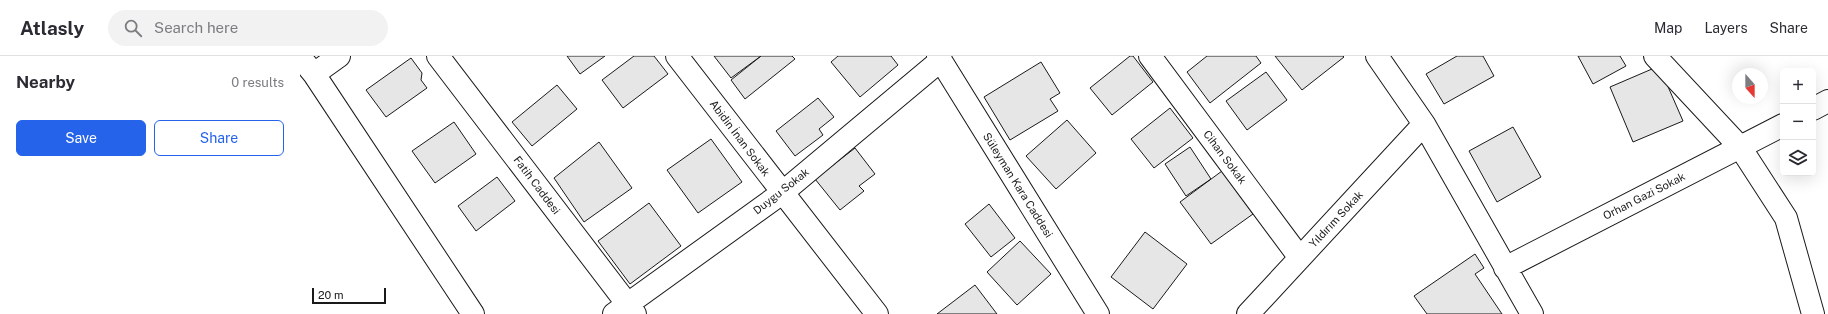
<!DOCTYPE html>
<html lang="en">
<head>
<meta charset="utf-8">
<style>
	:root { --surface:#fff; --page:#f2f2f3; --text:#2b2b33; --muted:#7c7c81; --line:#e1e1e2; --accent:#2563eb }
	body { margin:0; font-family:"Public Sans",sans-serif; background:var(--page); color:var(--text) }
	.controls { position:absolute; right:12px; top:12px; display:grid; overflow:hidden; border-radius:6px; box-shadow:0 4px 16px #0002 }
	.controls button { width:36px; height:36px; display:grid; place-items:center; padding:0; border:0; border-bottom:1px solid var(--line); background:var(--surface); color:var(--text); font:20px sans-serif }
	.compass { position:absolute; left:1432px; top:12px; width:36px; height:36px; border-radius:50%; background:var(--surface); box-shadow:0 4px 16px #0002; rotate:159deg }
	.scale { position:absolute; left:12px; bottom:10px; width:74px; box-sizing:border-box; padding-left:4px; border:2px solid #1a1a1a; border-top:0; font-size:11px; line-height:14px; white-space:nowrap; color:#1a1a1a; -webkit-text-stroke:3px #fff; paint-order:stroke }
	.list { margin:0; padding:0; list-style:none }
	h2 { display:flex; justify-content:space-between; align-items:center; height:52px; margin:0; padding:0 16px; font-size:17px }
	h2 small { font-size:13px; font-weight:400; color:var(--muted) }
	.actions { display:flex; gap:8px; padding:12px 16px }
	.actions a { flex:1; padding:9px 0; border:1px solid var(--accent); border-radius:6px; text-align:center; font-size:14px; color:var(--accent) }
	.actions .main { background:var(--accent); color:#fff }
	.icon { flex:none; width:22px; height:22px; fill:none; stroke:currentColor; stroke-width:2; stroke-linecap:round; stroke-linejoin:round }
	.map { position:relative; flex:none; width:1528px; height:258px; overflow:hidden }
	header { display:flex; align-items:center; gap:24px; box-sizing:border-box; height:56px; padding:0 20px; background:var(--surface); border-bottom:1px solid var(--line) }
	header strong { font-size:19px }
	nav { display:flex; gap:22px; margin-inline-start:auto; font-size:14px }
	.search { width:280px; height:36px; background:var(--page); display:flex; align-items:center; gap:10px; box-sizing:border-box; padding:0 14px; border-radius:22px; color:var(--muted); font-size:15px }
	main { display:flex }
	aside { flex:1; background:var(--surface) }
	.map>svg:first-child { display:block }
</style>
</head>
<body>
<header>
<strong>Atlasly</strong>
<div class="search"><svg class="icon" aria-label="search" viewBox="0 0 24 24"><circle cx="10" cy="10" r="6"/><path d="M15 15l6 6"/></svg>Search here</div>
<nav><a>Map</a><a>Layers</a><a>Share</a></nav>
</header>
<main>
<aside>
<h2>Nearby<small>0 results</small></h2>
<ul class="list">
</ul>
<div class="actions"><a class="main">Save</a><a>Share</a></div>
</aside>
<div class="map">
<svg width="1528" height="258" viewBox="0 0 1528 258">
	<rect width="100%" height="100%" fill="#fff"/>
	<!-- building -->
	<path fill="#e6e6e6" stroke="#1a1a1a" d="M 267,0 L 305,0 L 280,18 Z
		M 334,0 L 354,0 L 368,18 L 323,52 L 302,24 Z
		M 414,0 L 461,0 L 431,22 Z
		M 461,0 L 492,0 L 495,3 L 445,43 L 431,24 Z
		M 538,0 L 591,0 L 598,9 L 560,41 L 531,6 Z
		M 830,0 L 833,0 L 853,26 L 812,59 L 790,32 Z
		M 907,0 L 956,0 L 961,7 L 910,47 L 887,16 Z
		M 975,0 L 1043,0 L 1044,1 L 1002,34 Z
		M 1157,0 L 1183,0 L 1194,20 L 1144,48 L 1126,18 Z
		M 1278,0 L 1320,0 L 1326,10 L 1293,28 Z
		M 111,2 L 122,17 L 121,24 L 127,32 L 86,61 L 66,34 Z
		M 741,6 L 760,37 L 750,43 L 758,55 L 710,84 L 684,41 Z
		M 1359,10 L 1383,65 L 1333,86 L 1310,31 Z
		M 966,16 L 987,44 L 947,74 L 926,45 Z
		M 257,29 L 277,53 L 232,90 L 212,66 Z
		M 518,42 L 534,61 L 519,73 L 523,79 L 495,100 L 476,75 Z
		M 870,52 L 893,82 L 854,112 L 831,83 Z
		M 767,64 L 796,97 L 756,133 L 726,100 Z
		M 154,66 L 176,98 L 135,127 L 112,95 Z
		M 1213,71 L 1241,121 L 1197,146 L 1169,95 Z
		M 411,83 L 442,126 L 398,157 L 367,114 Z
		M 299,86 L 332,132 L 284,166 L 254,122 Z
		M 890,91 L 911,123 L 886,140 L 865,108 Z
		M 555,92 L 575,118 L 559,130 L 564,135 L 540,154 L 515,123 Z
		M 922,115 L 953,158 L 911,188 L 880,146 Z
		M 197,121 L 215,145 L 176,175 L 158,150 Z
		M 349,147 L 381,190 L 330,228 L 298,185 Z
		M 689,148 L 715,182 L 691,201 L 665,168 Z
		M 845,176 L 887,208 L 853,253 L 811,221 Z
		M 720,185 L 751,218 L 717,249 L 687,216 Z
		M 1175,198 L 1184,212 L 1175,218 L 1202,258 L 1127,258 L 1114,240 Z
		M 675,229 L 697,258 L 637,258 Z"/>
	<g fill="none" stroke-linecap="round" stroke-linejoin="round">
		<defs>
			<path id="minor" d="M 138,0 L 335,258
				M 377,0 L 577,258
				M 638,0 L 798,258
				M 850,0 L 1000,202
				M 1077,0 L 1124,68 L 1232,258
				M 1355,0 L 1440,91 L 1486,162 L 1513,258
				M 0,1 L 14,18 L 173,258
				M 14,18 L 39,0
				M 1513,53 L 1528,45
				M 1205,212 L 1483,69
				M 314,258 L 482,137 L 641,4
				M 948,258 L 1124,68"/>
		</defs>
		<!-- minor casing -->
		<use href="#minor" stroke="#1a1a1a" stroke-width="24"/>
		<!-- minor -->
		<use href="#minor" stroke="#fff" stroke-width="22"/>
	</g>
	<g text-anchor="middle" stroke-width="3" stroke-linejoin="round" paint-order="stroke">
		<!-- street labels -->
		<g font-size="11" fill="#1a1a1a" stroke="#fff">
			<text transform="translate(440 82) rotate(53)" y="4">Abidin İnan Sokak</text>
			<text transform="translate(925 101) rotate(53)" y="4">Cihan Sokak</text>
			<text transform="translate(237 129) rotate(53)" y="4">Fatih Caddesi</text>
			<text transform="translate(718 129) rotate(58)" y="4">Süleyman Kara Caddesi</text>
			<text transform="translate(481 135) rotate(-38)" y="4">Duygu Sokak</text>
			<text transform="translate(1344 140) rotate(-27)" y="4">Orhan Gazi Sokak</text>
			<text transform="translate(1036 163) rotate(-47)" y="4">Yıldırım Sokak</text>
		</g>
	</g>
</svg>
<div class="controls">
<button>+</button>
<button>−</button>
<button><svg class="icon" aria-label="layers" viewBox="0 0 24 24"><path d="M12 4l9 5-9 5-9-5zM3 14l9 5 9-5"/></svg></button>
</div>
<svg class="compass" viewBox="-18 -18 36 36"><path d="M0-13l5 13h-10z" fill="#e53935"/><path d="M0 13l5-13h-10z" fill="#7c7c81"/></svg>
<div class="scale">20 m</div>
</div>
</main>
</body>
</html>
